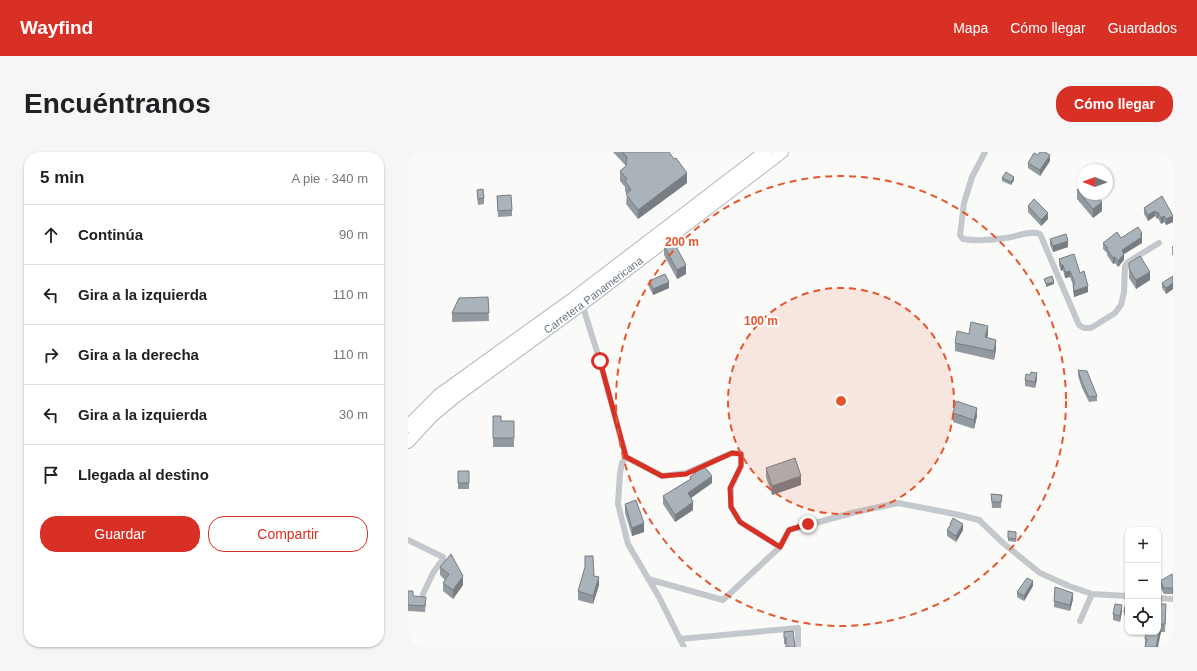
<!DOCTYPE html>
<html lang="es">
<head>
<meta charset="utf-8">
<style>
	:root { --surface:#fff; --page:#f6f6f6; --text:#202124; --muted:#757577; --line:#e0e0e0; --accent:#d93025 }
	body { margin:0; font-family:Helvetica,sans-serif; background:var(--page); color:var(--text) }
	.controls { position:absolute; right:12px; bottom:12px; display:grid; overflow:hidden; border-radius:8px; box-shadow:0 1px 3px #0004 }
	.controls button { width:36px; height:36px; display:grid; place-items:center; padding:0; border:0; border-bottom:1px solid var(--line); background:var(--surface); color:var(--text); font:20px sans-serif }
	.compass { position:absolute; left:669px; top:12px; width:36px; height:36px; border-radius:50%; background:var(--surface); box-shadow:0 1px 3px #0004; rotate:271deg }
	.stop { position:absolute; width:12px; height:12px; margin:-9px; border:3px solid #d93025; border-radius:50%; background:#fff }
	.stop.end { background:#d93025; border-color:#fff; box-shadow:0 1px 4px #0008 }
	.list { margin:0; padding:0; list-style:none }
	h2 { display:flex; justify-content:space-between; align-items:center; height:52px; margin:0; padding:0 16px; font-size:17px }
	h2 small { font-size:13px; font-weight:400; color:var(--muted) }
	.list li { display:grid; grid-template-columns:26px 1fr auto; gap:12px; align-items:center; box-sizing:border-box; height:60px; padding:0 16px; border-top:1px solid var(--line) }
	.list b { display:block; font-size:15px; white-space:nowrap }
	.list em { font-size:13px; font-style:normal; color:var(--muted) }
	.actions { display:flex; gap:8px; padding:12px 16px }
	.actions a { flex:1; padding:9px 0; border:1px solid var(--accent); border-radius:16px; text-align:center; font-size:14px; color:var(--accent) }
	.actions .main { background:var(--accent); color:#fff }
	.icon { flex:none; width:22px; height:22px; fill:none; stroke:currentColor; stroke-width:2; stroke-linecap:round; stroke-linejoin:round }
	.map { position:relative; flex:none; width:765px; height:495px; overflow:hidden; border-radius:16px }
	header { display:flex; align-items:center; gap:24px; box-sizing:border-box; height:56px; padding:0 20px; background:var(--accent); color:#fff }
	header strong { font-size:19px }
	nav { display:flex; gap:22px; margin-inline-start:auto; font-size:14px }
	.intro { display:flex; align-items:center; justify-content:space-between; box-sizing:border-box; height:96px; padding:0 24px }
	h1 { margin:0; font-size:28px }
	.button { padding:10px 18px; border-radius:16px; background:var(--accent); color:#fff; font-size:14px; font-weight:700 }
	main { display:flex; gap:24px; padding:0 24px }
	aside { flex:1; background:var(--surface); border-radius:16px; box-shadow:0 1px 3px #0004 }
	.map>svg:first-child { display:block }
</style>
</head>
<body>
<header>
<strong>Wayfind</strong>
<nav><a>Mapa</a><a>Cómo llegar</a><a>Guardados</a></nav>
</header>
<div class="intro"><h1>Encuéntranos</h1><a class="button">Cómo llegar</a></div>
<main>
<aside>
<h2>5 min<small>A pie · 340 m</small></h2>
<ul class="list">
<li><svg class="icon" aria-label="ahead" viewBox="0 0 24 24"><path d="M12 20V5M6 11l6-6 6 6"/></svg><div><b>Continúa</b></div><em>90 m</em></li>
<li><svg class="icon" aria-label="left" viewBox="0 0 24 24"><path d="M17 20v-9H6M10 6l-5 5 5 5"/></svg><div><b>Gira a la izquierda</b></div><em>110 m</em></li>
<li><svg class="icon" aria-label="right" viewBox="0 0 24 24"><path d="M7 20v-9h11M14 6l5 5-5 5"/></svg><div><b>Gira a la derecha</b></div><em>110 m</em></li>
<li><svg class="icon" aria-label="left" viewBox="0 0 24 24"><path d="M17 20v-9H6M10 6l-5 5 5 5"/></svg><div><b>Gira a la izquierda</b></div><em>30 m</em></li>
<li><svg class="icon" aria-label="arrive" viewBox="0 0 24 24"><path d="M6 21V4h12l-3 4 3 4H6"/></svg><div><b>Llegada al destino</b></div></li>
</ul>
<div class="actions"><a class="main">Guardar</a><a>Compartir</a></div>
</aside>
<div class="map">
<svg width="765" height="495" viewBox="0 0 765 495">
	<rect width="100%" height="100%" fill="#fafaf8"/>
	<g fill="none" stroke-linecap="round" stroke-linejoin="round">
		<defs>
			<g id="highway">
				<path d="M 0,274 L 31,243 L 166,146 L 357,0"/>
				<path id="s1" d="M 0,290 L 24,264 L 48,244 L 174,152 L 374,0"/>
			</g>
		</defs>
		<!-- highway casing -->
		<use href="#highway" stroke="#b4b9bd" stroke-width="14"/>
		<!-- street -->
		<path stroke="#c3c8cc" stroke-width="6" d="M 577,0 L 564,25 L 556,51 L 552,83 L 555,87 C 568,89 584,88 597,86 C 608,85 621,78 632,82 L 671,173 L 676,176 L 683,176 L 707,161 L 713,153 L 716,140 L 717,114 L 720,110 L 751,91
			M 174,152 L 192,209 L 218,305 L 254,324 L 278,321 L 324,301 L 333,302 L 333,314 L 323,336 L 323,355 L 332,370 L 372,395
			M 218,305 L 214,311 L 212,321 L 210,352 L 220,392 L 251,445 L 276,495
			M 0,388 L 35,405 L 35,407 L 25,421 L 15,442
			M 240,427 L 315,448 L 372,395 L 381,378 L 448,360 L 490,351 L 547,362 L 571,368 L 595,391 L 632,421 L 661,434 L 684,442 L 720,444
			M 750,446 L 765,447
			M 672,469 L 684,442
			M 272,487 L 390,476 L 390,495"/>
		<!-- highway -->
		<use href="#highway" stroke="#fff" stroke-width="12"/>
	</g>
	<!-- wall -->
	<path fill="#929a9f" d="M 205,0 L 261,0 L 279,31 L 230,67 L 218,52 L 219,42 L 217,39 L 217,35 L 212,29 L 212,19 L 218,14 Z
		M 630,3 L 642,9 L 632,24 L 620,16 L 620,11 Z
		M 594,26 L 606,28 L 603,33 L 594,29 Z
		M 69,38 L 76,46 L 76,52 L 70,53 L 69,44 Z
		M 669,38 L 694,59 L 685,66 L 669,47 Z
		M 89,44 L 104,58 L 104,64 L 90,65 Z
		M 754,44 L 765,70 L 758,73 L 756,70 L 753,72 L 750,66 L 749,67 L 747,64 L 740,69 L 736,62 L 736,56 Z
		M 620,54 L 640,67 L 633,74 L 620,60 Z
		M 734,81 L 734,91 L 716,102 L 716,108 L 710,115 L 707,111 L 705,112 L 699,103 L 699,101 L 695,97 L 695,91 L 713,86 Z
		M 642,87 L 660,95 L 645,100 L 642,93 Z
		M 256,94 L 278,122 L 269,127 L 256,103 Z
		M 764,94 L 765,94 L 765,103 L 764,103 Z
		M 651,107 L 672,121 L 680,140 L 666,145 L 665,139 L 665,133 L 662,125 L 657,126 L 655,118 L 653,119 L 651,113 Z
		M 721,111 L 742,128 L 728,137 L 721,126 Z
		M 765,124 L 765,137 L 758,142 L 754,136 L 754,131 Z
		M 241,129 L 261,136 L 245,143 L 241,135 Z
		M 80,145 L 81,169 L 44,170 L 44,161 Z
		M 561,182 L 580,182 L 579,186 L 588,197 L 586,208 L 547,199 L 547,191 Z
		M 670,218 L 689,244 L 689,249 L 681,250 L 674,236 L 670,224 Z
		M 622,223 L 629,227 L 627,236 L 617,234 L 617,228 Z
		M 545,261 L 569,264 L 566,277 L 545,270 Z
		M 93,269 L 106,269 L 106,295 L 85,295 L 85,286 Z
		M 358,316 L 393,333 L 364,343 L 358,325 Z
		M 50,319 L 61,319 L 61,337 L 50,337 Z
		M 282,325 L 304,331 L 283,346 L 285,358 L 267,370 L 255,352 L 255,344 L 282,327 Z
		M 583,342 L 594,343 L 593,356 L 584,356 Z
		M 217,352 L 236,380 L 224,384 L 217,361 Z
		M 542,372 L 555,378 L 548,390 L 539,384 L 539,378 L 542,374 Z
		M 600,379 L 608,380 L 608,390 L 600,389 Z
		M 32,415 L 55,433 L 45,447 L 35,439 L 35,431 L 37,428 L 32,423 Z
		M 186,424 L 191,433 L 185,452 L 170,448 L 170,439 Z
		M 765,424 L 765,442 L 756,442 L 752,435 L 752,429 Z
		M 625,434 L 616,449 L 609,445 L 609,440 Z
		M 0,439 L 5,444 L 18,451 L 17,460 L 0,459 Z
		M 665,447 L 662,459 L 646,455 L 646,449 Z
		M 753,452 L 758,460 L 757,480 L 753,480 L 737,495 L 737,487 L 750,480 Z
		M 720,455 L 720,464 L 716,463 L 716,460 Z
		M 714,459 L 712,470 L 705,468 L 705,462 Z
		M 385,479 L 378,492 L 376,492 L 376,480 Z"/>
	<!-- shaded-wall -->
	<path fill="#777d82" d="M 642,3 L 642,9 L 632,24 L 632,18 Z
		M 279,21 L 279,31 L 230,67 L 230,58 Z
		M 606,25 L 606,28 L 603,33 L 603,30 Z
		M 694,50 L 694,59 L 685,66 L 685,57 Z
		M 747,59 L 747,64 L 740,69 L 740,63 Z
		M 750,60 L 750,66 L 749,67 L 749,61 Z
		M 640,61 L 640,67 L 633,74 L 633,68 Z
		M 756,64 L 756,70 L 753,72 L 753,66 Z
		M 765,64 L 765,70 L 758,73 L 758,67 Z
		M 734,81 L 734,91 L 716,102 L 716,108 L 710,115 L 710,109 L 714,98 Z
		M 660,89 L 660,95 L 645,100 L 645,94 Z
		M 707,105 L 707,111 L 705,112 L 705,106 Z
		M 278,113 L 278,122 L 269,127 L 269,118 Z
		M 653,113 L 655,113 L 655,118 L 653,119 Z
		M 662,119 L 662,125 L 657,126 L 657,120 Z
		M 742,120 L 742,128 L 728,137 L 728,128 Z
		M 261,130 L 261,136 L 245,143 L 245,137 Z
		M 646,130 L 646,132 L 638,135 L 638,132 Z
		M 765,131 L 765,137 L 758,142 L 758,136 Z
		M 680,134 L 680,140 L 666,145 L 666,139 Z
		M 580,174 L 580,182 L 577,194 L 577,185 Z
		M 588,188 L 588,197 L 586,208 L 586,199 Z
		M 629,221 L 629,227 L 627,236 L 627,230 Z
		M 569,256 L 569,264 L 566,277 L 566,268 Z
		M 304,324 L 304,331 L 280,348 L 280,341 Z
		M 393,324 L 393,333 L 364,343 L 364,334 Z
		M 285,350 L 285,358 L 267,370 L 267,363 Z
		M 236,371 L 236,380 L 224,384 L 224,376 Z
		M 555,372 L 555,378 L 548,390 L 548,384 Z
		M 55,424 L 55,433 L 45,447 L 45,438 Z
		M 191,425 L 191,433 L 185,452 L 185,444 Z
		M 625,429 L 625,434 L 616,449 L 616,444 Z
		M 764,436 L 765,436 L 765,442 L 764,442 Z
		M 665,441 L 665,447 L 662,459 L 662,453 Z
		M 714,453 L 714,459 L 712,470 L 712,464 Z
		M 753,472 L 753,480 L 750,495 L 748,495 Z"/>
	<!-- building -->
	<path fill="#aab3b9" stroke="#777d82" d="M 214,0 L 261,0 L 266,7 L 268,6 L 279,21 L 230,58 L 218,42 L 223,38 L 217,29 L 219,27 L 212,19 L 218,14 L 219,5 Z
		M 632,0 L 637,0 L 642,3 L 632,18 L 620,11 L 626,1 L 630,3 Z
		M 598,20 L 606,25 L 603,30 L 594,26 Z
		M 675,32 L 675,42 L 687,42 L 694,50 L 685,57 L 669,38 Z
		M 75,37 L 76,46 L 70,47 L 69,38 Z
		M 103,43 L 104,58 L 90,59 L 89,44 Z
		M 754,44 L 765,64 L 758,67 L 756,64 L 753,66 L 750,60 L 749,61 L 747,59 L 740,63 L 736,56 Z
		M 626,47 L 640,61 L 633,68 L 620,54 Z
		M 730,75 L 734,81 L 732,83 L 734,85 L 714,98 L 716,102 L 710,109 L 707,105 L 705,106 L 699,97 L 700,96 L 695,91 L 709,80 L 713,86 Z
		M 658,82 L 660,89 L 645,94 L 642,87 Z
		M 265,89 L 278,113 L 269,118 L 256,94 Z
		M 666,102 L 672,121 L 676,119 L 680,134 L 666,139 L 665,133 L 667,132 L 662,119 L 657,120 L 655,113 L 653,113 L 651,107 Z
		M 732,104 L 742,120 L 728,128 L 721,117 L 721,111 Z
		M 257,122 L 261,130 L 245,137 L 241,129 Z
		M 644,124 L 646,130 L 638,132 L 636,127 Z
		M 765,124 L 765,131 L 758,136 L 754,131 Z
		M 80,145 L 81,161 L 44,161 L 51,146 Z
		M 563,170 L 580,174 L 577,185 L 588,188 L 586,199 L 547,191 L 549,179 L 561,182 Z
		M 670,218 L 679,219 L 689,244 L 681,245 L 674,230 Z
		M 623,220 L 629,221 L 627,230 L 617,228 L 618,222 L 622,223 Z
		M 548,249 L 569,256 L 566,268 L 545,261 Z
		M 85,264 L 93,264 L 93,269 L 106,269 L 106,286 L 85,286 Z
		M 387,306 L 393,324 L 364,334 L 358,316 Z
		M 296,314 L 304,324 L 280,341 L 285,350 L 267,363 L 255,344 L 283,327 L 282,325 Z
		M 50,319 L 61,319 L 61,331 L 50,331 Z
		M 583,342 L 594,343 L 593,350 L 584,350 Z
		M 228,348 L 236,371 L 224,376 L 217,352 Z
		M 545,366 L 555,372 L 548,384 L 539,378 L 543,372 L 542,372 Z
		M 600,379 L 608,380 L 608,387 L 600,386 Z
		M 43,402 L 55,424 L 45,438 L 35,431 L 41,422 L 32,415 Z
		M 177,404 L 185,404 L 186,424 L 191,425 L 185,444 L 170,439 L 177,415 Z
		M 764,422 L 765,424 L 765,436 L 756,436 L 752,429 Z
		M 619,426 L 625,429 L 616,444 L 609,440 Z
		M 647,435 L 665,441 L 662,453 L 646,449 Z
		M 0,439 L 5,439 L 5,444 L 18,445 L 17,454 L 0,453 Z
		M 750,444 L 753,444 L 753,452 L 758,452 L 757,472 L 753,472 L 748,495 L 737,495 L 739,487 L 737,487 L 738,480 L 750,480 Z
		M 707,452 L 714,453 L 712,464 L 705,462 Z
		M 717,454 L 720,455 L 720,461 L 716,460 Z
		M 385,479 L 387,495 L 378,495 L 378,486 L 376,486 L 376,480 Z"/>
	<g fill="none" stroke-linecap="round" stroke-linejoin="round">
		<!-- route -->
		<path stroke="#d93025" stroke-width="5" d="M 192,209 L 218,305 L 254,324 L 278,322 L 324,301 L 333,302 L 333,314 L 322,336 L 323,355 L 332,370 L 372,395 L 381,378 L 400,372"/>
	</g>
	<!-- distance rings -->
	<circle cx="433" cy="249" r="113" fill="#e4572e" fill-opacity=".12"/>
	<g fill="none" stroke="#e4572e" stroke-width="2" stroke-dasharray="7 5">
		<circle cx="433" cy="249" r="113"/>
		<circle cx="433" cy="249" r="225"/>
	</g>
	<g text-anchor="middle" stroke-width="4" stroke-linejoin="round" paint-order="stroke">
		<!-- street labels -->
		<g font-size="11" fill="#657683" stroke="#fff">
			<text dy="4" stroke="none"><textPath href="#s1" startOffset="237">Carretera Panamericana</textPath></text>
		</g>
	</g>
	<circle cx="433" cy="249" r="6" fill="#e4572e" stroke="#fff" stroke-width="2"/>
	<g font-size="12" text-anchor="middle" font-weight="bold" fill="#e4572e" stroke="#fff" stroke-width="4" stroke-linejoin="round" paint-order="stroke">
		<text x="274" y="94">200 m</text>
		<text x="353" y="173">100 m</text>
	</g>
</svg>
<div class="controls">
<button>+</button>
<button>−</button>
<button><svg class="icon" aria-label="locate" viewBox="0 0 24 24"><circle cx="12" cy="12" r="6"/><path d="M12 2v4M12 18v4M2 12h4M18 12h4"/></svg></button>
</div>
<svg class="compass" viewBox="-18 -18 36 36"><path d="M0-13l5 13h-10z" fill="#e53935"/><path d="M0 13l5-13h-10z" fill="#757577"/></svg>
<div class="stop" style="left:192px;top:209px"></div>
<div class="stop end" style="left:400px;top:372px"></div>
</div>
</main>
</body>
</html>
